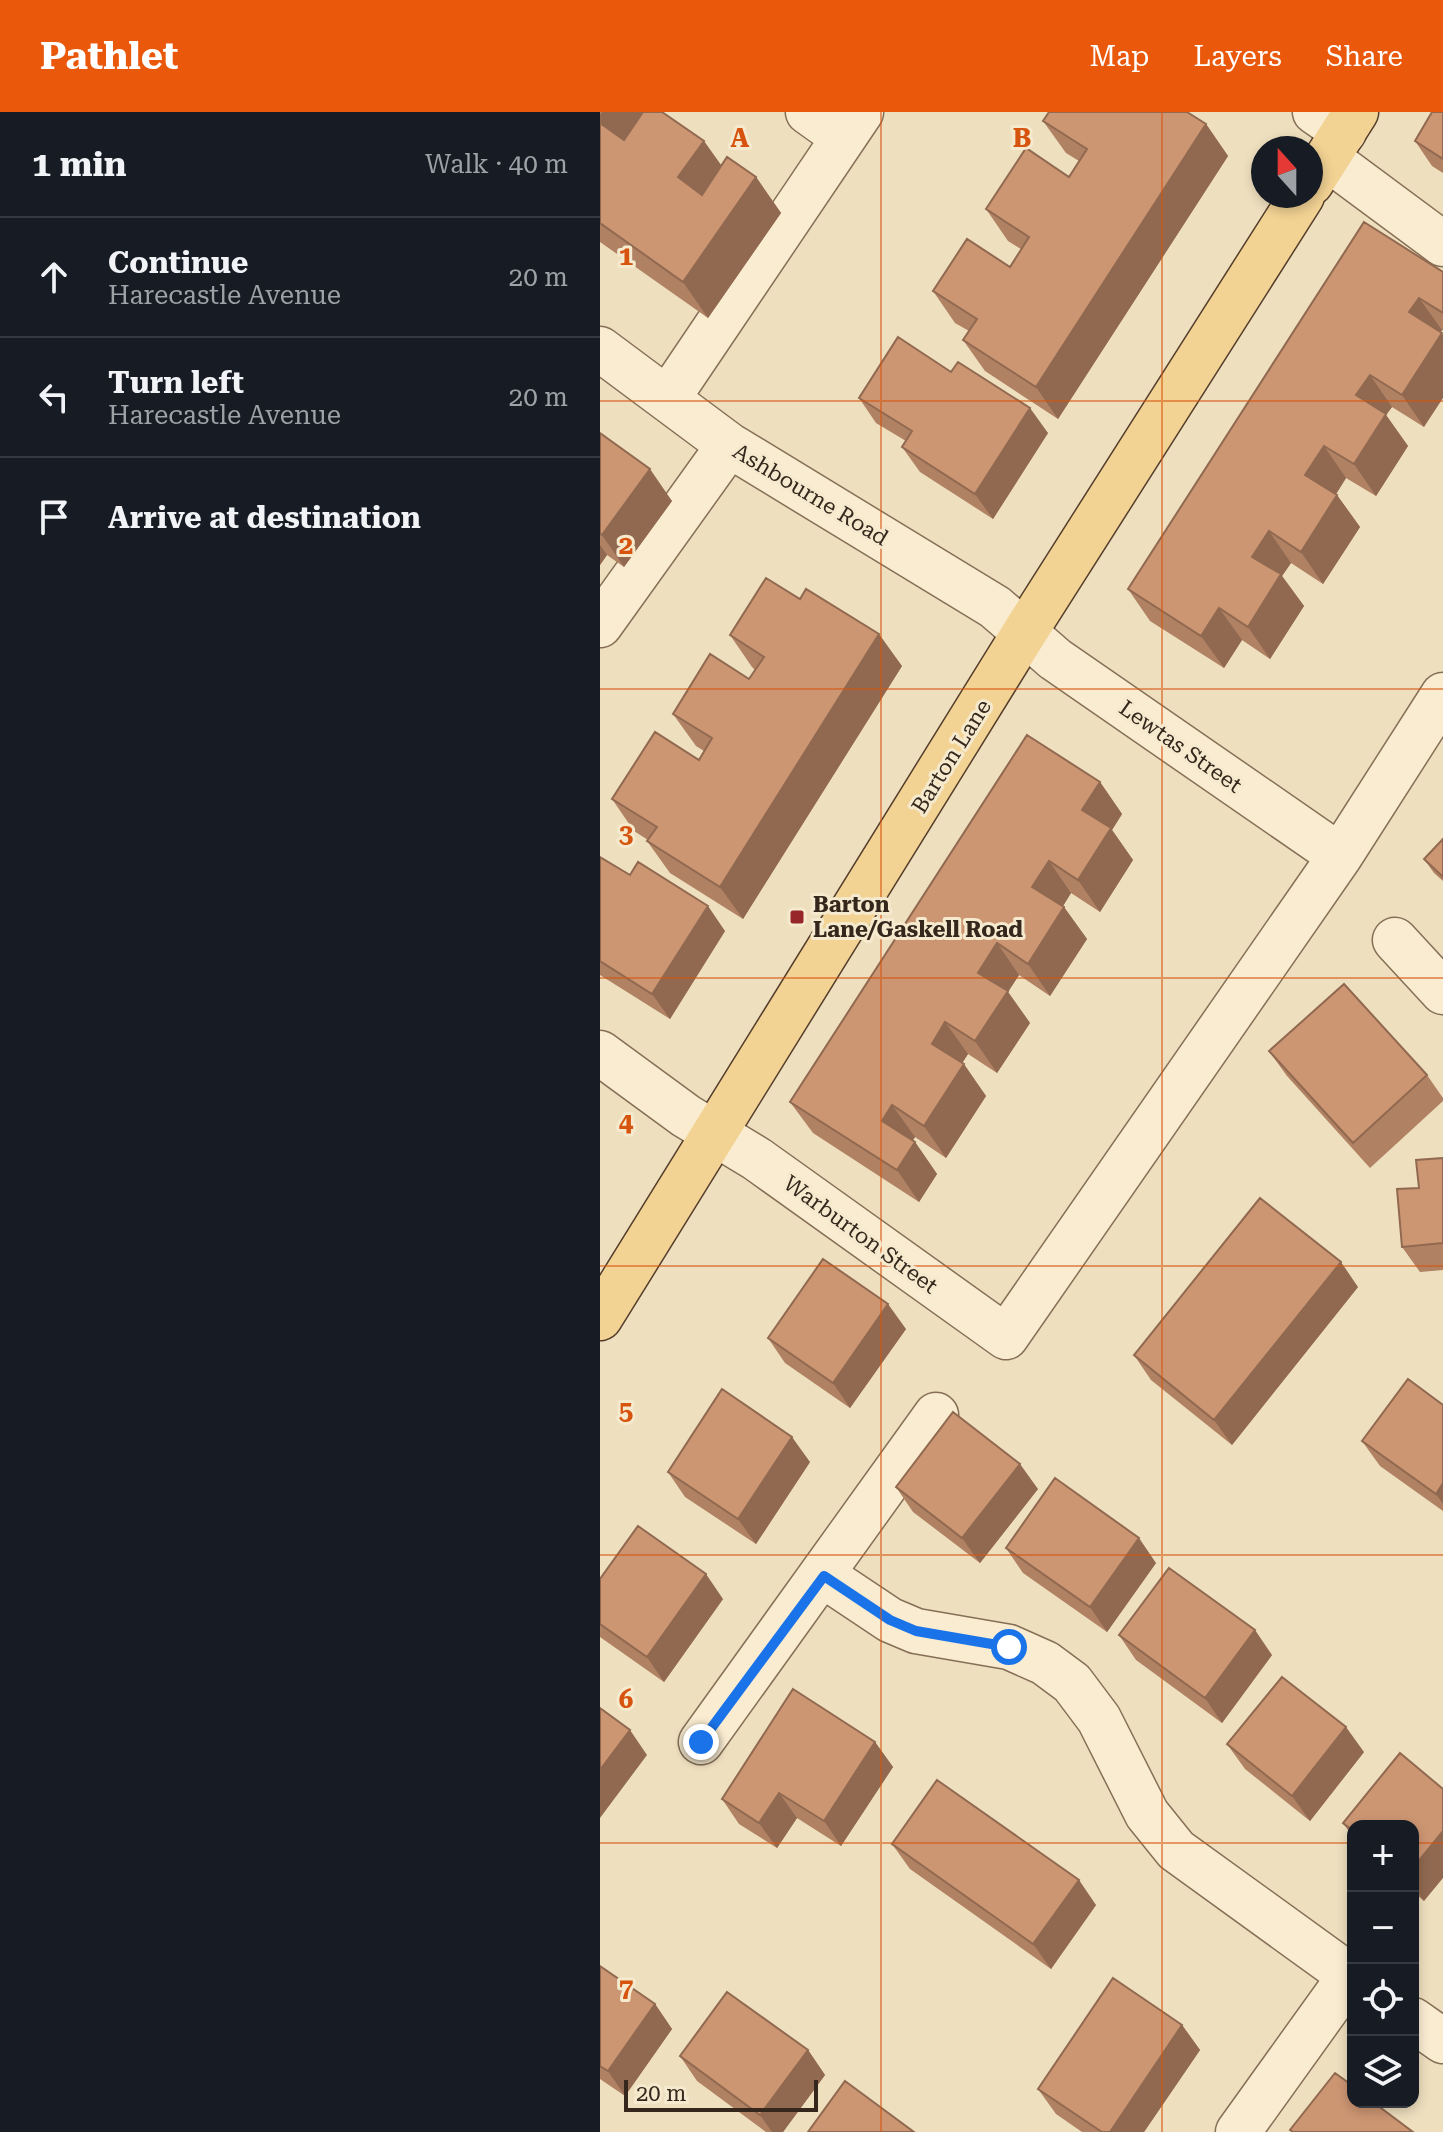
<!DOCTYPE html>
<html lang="en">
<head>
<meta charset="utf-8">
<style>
	:root { --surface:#171b24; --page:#242831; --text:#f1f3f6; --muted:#9ea1a6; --line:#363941; --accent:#ea580c }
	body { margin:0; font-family:"Roboto Serif",serif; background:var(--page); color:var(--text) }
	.controls { position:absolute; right:24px; bottom:24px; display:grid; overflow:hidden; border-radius:16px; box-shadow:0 4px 12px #0003 }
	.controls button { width:72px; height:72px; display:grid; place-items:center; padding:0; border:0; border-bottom:2px solid var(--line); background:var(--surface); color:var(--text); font:40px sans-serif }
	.compass { position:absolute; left:651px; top:24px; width:72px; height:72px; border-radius:50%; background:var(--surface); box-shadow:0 4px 12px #0003; rotate:339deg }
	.scale { position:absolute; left:24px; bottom:20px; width:194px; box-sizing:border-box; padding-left:8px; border:4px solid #35271c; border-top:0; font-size:22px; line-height:28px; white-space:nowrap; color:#35271c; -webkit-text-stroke:6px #f5e9ce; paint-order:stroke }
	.stop { position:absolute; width:24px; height:24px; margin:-18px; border:6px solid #1a73e8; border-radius:50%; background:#fff }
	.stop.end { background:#1a73e8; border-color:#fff; box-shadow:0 2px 8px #0008 }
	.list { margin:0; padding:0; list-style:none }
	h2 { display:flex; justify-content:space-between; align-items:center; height:104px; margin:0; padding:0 32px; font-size:34px }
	h2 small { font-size:26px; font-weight:400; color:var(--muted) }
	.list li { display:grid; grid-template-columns:52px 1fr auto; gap:24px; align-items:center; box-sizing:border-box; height:120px; padding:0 32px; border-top:2px solid var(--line) }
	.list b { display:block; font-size:30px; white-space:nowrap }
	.list p { margin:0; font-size:26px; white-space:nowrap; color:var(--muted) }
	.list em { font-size:26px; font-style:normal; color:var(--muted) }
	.icon { flex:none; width:44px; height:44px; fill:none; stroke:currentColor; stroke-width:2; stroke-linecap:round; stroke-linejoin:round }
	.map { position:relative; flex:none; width:843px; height:2020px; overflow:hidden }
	header { display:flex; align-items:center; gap:48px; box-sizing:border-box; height:112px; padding:0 40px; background:var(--accent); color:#fff }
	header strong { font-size:38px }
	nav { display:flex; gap:44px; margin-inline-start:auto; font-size:28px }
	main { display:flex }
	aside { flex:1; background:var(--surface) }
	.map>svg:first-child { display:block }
</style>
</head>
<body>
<header>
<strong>Pathlet</strong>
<nav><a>Map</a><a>Layers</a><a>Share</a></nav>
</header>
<main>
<aside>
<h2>1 min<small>Walk · 40 m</small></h2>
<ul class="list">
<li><svg class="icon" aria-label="ahead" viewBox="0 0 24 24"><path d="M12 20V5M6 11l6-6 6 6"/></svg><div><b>Continue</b><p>Harecastle Avenue</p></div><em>20 m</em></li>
<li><svg class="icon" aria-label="left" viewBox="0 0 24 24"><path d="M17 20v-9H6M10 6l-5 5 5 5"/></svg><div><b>Turn left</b><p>Harecastle Avenue</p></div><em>20 m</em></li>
<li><svg class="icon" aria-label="arrive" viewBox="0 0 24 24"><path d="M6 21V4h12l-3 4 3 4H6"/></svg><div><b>Arrive at destination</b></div></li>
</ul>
</aside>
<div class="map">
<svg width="843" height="2020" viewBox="0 0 843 2020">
	<rect width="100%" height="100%" fill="#eedfbe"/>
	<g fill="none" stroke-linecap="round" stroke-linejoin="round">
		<defs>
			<path id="minor" d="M 208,0 L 243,25
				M 715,0 L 744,20
				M 727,46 L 843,132
				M 0,237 L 129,333 L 395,495 L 455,547 L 740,744
				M 68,286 L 261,0
				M 0,513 L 129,333
				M 795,828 L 843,880
				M 0,941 L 86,1004 L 157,1047 L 406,1225 L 740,744 L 843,583
				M 224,1464 L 290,1508 L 316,1519 L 409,1535 L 445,1551 L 472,1571 L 499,1607 L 547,1702 L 576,1738 L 753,1866
				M 101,1630 L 336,1303
				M 813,1908 L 843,1929
				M 638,2020 L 750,1864"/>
			<path id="major" d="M 711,71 L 756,0
				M 0,1206 L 423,523 L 702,84"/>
		</defs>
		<!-- minor casing -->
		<use href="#minor" stroke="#866f57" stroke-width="47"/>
		<!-- major casing -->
		<use href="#major" stroke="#543d2b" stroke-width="47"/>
		<!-- minor -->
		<use href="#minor" stroke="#f9ecd1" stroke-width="44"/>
		<!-- major -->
		<use href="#major" stroke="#f3d394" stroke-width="44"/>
	</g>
	<!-- wall -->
	<path fill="#b08163" d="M 0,0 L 42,0 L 122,54 L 156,65 L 181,101 L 108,206 L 0,130 Z
		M 843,0 L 843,61 L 832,54 L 815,29 Z
		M 443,9 L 606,12 L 628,44 L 458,307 L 385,259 L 363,228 L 369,219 L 355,211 L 333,179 L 410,155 L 421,137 L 408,129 L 386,97 L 469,65 L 479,49 L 466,41 Z
		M 843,160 L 843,219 L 842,218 L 840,220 L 824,315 L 792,295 L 786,303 L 808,334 L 776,384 L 746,366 L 736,382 L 760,415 L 723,472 L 691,451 L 682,464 L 704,494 L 670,547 L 642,528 L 624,556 L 550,509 L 528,477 Z
		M 351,260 L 448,321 L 393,407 L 320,360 L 302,335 L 306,329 L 276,311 L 259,286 Z
		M 0,321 L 72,389 L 24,455 L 7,443 L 0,453 Z
		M 130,523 L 302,554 L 143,807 L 70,761 L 47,729 L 48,728 L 34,719 L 12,687 L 99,648 L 104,639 L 96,634 L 73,602 L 149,567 L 155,558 L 152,555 Z
		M 500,670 L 522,702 L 512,718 L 533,748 L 500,800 L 471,781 L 463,794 L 487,827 L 450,884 L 419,863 L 408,880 L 430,911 L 397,961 L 368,942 L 362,951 L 386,984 L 346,1046 L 315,1025 L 313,1028 L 315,1030 L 337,1062 L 319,1090 L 213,1021 L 190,990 Z
		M 843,727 L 843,769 L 834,761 L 824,747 Z
		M 0,745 L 125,819 L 70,907 L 0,863 Z
		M 669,939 L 827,963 L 843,986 L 843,989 L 770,1056 L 687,964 Z
		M 843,1046 L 843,1158 L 820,1160 L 802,1135 L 819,1076 Z
		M 758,1175 L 632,1333 L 551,1268 L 534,1243 Z
		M 306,1217 L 250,1296 L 185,1251 L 168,1226 Z
		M 843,1293 L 843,1399 L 780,1354 L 762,1329 Z
		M 210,1350 L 156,1432 L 85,1385 L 68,1360 Z
		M 296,1375 L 438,1377 L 380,1451 L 313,1400 Z
		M 406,1436 L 556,1451 L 507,1520 L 423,1461 Z
		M 0,1467 L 123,1487 L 64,1570 L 0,1525 Z
		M 519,1523 L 672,1543 L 622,1611 L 536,1548 Z
		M 275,1630 L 293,1655 L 241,1734 L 197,1706 L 177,1736 L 139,1712 L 122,1687 Z
		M 627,1632 L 764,1640 L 710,1709 L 645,1657 Z
		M 843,1677 L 824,1789 L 813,1780 L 813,1714 L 753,1714 L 753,1725 L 743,1711 Z
		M 292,1732 L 496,1793 L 451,1857 L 310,1757 Z
		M 0,1854 L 55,1892 L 72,1917 L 25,1984 L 0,1967 Z
		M 582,1913 L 600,1938 L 544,2020 L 482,2020 L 456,2002 L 438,1977 Z
		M 208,1938 L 225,1963 L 183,2020 L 166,2020 L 97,1969 L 80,1944 Z"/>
	<!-- shaded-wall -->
	<path fill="#906950" d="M 2,0 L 42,0 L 47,8 L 21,44 L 0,14 L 0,3 Z
		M 606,12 L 628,44 L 458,307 L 436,275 Z
		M 104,29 L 129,64 L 103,101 L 78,65 Z
		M 156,65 L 181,101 L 108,206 L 83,170 Z
		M 819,186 L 842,218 L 832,232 L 809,200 Z
		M 842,221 L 843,223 L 843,286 L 824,315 L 802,283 Z
		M 770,263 L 792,295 L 786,303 L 808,334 L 776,384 L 754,352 L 756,283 Z
		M 430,296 L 448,321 L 393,407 L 375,382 Z
		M 724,334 L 746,366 L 728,395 L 705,363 Z
		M 50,357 L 72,389 L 24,455 L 2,423 Z
		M 737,383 L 760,415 L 723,472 L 701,440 Z
		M 669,419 L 691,451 L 682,464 L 704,494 L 670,547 L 648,515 L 652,445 Z
		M 0,433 L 7,443 L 0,453 Z
		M 619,496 L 642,528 L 624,556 L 601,524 Z
		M 279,522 L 302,554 L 143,807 L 120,775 Z
		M 500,670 L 522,702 L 512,718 L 533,748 L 500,800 L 478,768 L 482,698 Z
		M 449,749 L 471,781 L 455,807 L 432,775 Z
		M 108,794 L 125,819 L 70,907 L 52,882 Z
		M 464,795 L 487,827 L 450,884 L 428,852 Z
		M 397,831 L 419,863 L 408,880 L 430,911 L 397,961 L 375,929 L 378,861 Z
		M 345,910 L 368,942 L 354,964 L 332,932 Z
		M 364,952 L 386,984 L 346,1046 L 324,1014 Z
		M 292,993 L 315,1025 L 305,1041 L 282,1009 Z
		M 315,1030 L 337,1062 L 319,1090 L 297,1058 Z
		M 741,1150 L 758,1175 L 632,1333 L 614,1308 Z
		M 288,1192 L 306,1217 L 250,1296 L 233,1271 Z
		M 192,1325 L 210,1350 L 156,1432 L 138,1407 Z
		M 420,1352 L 438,1377 L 380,1451 L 362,1426 Z
		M 843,1371 L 843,1392 L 836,1382 Z
		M 539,1426 L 556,1451 L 507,1520 L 490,1495 Z
		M 106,1462 L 123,1487 L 64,1570 L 47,1545 Z
		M 655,1518 L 672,1543 L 622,1611 L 605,1586 Z
		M 746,1615 L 764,1640 L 710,1709 L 692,1684 Z
		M 30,1618 L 47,1643 L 0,1706 L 0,1658 Z
		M 275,1630 L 293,1655 L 241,1734 L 224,1709 Z
		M 179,1681 L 197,1706 L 177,1736 L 159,1711 Z
		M 843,1719 L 843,1766 L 824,1789 L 813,1773 L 813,1756 Z
		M 479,1768 L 496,1793 L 451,1857 L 433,1832 Z
		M 55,1892 L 72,1917 L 25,1984 L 8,1959 Z
		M 582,1913 L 600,1938 L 544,2020 L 510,2020 Z
		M 208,1938 L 225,1963 L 183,2020 L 172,2020 L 160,2003 Z"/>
	<!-- building -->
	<path fill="#cd9673" stroke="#906950" stroke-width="2" d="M 43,0 L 62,0 L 104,29 L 78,65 L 102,83 L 127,45 L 156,65 L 83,170 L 0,111 L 0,11 L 24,28 Z
		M 449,0 L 587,0 L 606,12 L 436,275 L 363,228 L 377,207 L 333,179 L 367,127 L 410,155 L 429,125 L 386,97 L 426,36 L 469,65 L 487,37 L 443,9 Z
		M 832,0 L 843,0 L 843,47 L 815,29 Z
		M 764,110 L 843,160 L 843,201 L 819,186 L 809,200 L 842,221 L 802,283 L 770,263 L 756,283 L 786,302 L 754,352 L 724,334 L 705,363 L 737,383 L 701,440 L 669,419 L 652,445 L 681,462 L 648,515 L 619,496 L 601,524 L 528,477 Z
		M 298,225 L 351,260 L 358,250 L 430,296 L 375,382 L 302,335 L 312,319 L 259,286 Z
		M 0,321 L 50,357 L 2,423 L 0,422 Z
		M 166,466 L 200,487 L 206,477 L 279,522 L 120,775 L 47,729 L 57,715 L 12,687 L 55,620 L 99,648 L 112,626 L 73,602 L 110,542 L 149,567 L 164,545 L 130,523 Z
		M 427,623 L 500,670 L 482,698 L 511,716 L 478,768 L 449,749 L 432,775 L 464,795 L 428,852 L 397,831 L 378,861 L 408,879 L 375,929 L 345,910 L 332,932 L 364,952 L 324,1014 L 292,993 L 282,1009 L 315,1030 L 297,1058 L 190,990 Z
		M 843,727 L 843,765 L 824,747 Z
		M 0,745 L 30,763 L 38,750 L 108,794 L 52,882 L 0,849 Z
		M 744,872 L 827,963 L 753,1031 L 669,939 Z
		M 843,1046 L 843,1131 L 802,1135 L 797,1077 L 819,1076 L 816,1048 Z
		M 660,1086 L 741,1150 L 614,1308 L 534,1243 Z
		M 223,1147 L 288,1192 L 233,1271 L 168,1226 Z
		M 808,1267 L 843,1293 L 843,1371 L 836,1382 L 762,1329 Z
		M 122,1277 L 192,1325 L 138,1407 L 68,1360 Z
		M 353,1300 L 420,1352 L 362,1426 L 296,1375 Z
		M 455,1366 L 539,1426 L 490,1495 L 406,1436 Z
		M 38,1414 L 106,1462 L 47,1545 L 0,1512 L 0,1467 Z
		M 569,1456 L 655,1518 L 605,1586 L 519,1523 Z
		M 682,1565 L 746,1615 L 692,1684 L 627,1632 Z
		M 193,1577 L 275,1630 L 224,1709 L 179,1681 L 159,1711 L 122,1687 Z
		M 0,1596 L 30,1618 L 0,1658 Z
		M 800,1641 L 843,1677 L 843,1719 L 813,1756 L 813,1714 L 753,1714 L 753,1719 L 743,1711 Z
		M 337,1668 L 479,1768 L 433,1832 L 292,1732 Z
		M 0,1854 L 55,1892 L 8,1959 L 0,1954 Z
		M 513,1866 L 582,1913 L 510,2020 L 502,2020 L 438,1977 Z
		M 127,1880 L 208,1938 L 160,2003 L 80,1944 Z
		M 735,1961 L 753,1974 L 753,1990 L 773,1990 L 813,2020 L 693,2020 L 690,2018 Z
		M 245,1969 L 314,2020 L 208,2020 Z"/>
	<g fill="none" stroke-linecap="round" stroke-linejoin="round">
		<!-- route -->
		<path stroke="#1a73e8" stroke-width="10" d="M 101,1630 L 224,1464 L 290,1508 L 316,1519 L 409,1535"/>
	</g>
	<!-- grid -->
	<path fill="none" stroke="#d6540e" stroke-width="2" stroke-opacity="0.55" d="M 281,0 L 281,2020M 562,0 L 562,2020M 0,289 L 843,289M 0,577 L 843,577M 0,866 L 843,866M 0,1154 L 843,1154M 0,1443 L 843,1443M 0,1731 L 753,1731M 813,1731 L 843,1731"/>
	<!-- markers -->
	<rect fill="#962629" stroke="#f5e9ce" stroke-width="3" x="189" y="797" width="16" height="16" rx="4"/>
	<g text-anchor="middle" stroke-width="6" stroke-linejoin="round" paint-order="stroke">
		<!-- street labels -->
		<g font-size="22" fill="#35271c" stroke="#f5e9ce">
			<text transform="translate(211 382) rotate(31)" y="8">Ashbourne Road</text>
			<text transform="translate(581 634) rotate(35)" y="8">Lewtas Street</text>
			<text transform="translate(351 644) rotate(-58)" y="8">Barton Lane</text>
			<text transform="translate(261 1122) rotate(36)" y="8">Warburton Street</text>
		</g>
		<!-- poi labels -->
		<g font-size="22" font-weight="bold" fill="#35271c" stroke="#f5e9ce" text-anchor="start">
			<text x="213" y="800">Barton<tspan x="213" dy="25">Lane/Gaskell Road</tspan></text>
		</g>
	</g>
	<g font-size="26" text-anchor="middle" font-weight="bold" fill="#d6540e" stroke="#f5e9ce" stroke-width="6" stroke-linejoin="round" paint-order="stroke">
		<text x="140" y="35">A</text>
		<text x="422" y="35">B</text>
		<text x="26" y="153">1</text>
		<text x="26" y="442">2</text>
		<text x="26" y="731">3</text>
		<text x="26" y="1019">4</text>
		<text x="26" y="1308">5</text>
		<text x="26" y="1596">6</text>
		<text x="26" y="1885">7</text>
	</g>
</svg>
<div class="controls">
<button>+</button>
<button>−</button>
<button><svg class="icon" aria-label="locate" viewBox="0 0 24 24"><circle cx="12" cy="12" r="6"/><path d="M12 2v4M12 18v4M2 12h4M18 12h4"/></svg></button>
<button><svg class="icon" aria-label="layers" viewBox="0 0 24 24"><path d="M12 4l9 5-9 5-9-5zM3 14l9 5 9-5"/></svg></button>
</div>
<svg class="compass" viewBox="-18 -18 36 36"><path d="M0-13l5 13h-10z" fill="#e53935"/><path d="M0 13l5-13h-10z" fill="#9ea1a6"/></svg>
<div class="scale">20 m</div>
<div class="stop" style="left:409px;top:1535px"></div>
<div class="stop end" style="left:101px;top:1630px"></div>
</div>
</main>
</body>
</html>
